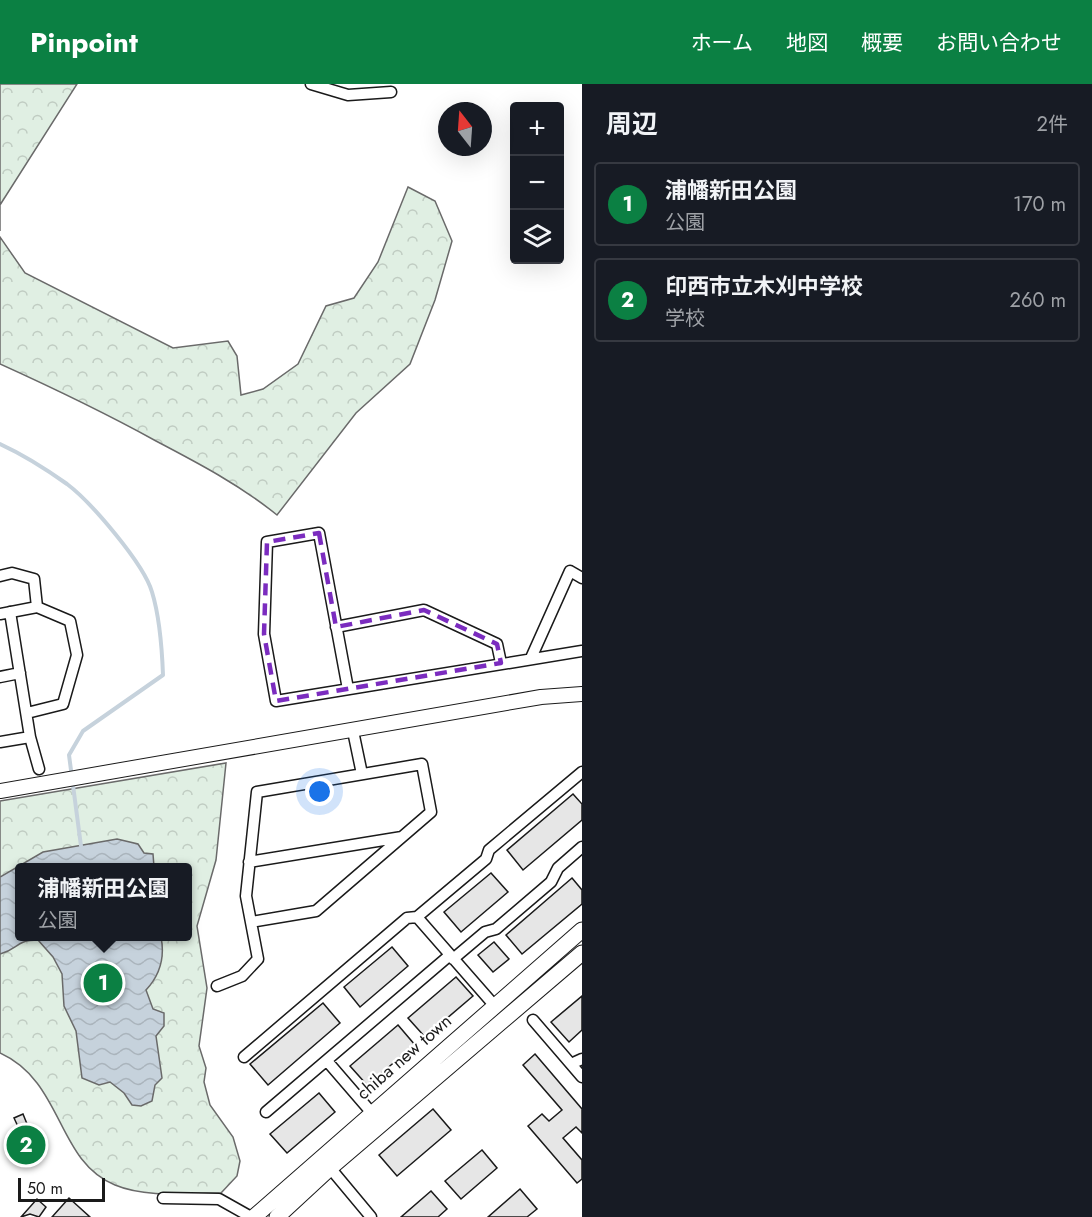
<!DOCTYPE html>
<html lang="ja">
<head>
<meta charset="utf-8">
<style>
	:root { --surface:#171b24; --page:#242831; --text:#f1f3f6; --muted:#9ea1a6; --line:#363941; --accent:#0b8043 }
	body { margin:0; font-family:Jost,"Noto Sans JP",sans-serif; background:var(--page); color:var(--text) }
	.controls { position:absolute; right:18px; top:18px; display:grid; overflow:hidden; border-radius:6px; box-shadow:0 6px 24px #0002 }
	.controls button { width:54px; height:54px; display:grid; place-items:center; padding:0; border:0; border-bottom:2px solid var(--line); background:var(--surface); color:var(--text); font:30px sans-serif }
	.compass { position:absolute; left:438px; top:18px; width:54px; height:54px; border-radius:50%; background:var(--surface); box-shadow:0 6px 24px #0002; rotate:343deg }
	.scale { position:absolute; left:18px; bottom:15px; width:87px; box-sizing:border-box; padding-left:6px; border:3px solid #1a1a1a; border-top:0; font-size:16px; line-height:21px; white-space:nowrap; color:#1a1a1a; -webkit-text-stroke:4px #fff; paint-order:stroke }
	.you { position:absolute; left:320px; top:708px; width:21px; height:21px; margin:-15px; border:4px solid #fff; border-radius:50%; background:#1a73e8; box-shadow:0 0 0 9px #1a73e833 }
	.badge { display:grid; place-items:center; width:39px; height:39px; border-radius:50%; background:var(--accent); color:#fff; font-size:20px; font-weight:700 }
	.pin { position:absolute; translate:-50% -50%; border:3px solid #fff; box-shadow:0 2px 6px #0006 }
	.popup { position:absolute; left:15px; top:779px; width:177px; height:78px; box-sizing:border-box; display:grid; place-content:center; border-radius:6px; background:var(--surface); filter:drop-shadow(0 2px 4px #0005); font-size:20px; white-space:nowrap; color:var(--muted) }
	.popup b { font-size:22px; color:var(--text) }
	.popup::after { content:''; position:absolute; left:50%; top:100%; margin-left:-12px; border:12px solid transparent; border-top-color:var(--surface) }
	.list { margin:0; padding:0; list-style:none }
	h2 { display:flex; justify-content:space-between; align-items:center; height:78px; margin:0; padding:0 24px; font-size:26px }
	h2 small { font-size:20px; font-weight:400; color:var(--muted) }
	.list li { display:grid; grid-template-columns:39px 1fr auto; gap:18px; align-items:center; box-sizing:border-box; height:84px; margin:0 12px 12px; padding:0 12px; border:2px solid var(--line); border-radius:6px }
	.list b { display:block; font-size:22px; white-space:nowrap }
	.list p { margin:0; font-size:20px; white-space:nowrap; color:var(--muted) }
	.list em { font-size:20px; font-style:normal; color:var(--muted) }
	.icon { flex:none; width:33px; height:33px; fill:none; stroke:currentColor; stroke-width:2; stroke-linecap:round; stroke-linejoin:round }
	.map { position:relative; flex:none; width:582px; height:1133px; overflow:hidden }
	header { display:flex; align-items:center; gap:36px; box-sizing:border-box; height:84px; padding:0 30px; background:var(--accent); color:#fff }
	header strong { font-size:28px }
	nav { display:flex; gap:33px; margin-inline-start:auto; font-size:21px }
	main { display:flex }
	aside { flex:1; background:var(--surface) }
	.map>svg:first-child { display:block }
</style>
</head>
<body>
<header>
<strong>Pinpoint</strong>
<nav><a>ホーム</a><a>地図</a><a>概要</a><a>お問い合わせ</a></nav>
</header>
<main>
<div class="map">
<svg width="582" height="1133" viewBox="0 0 582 1133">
	<defs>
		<pattern id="forest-crowns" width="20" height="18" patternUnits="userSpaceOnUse" patternTransform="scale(1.5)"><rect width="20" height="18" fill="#e0efe3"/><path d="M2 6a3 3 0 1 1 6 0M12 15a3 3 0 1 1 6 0" fill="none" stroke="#c0ccc2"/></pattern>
		<pattern id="water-waves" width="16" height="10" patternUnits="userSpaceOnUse" patternTransform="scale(1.5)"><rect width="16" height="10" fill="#c6d2dc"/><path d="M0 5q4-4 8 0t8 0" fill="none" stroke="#aab4bc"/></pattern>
	</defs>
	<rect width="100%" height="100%" fill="#fff"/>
	<!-- forest -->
	<path fill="url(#forest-crowns)" stroke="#6a6a6a" stroke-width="1.5" fill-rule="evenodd" d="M 0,0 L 77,0 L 0,121 L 0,147 Z
		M 408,103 L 435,117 L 452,157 L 435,216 L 410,280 L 356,329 L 277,431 C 240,401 198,379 156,357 C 105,329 53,304 0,280 L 0,153 L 25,189 L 173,264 L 228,257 L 237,272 L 241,311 L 263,305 L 298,280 L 326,222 L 354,214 L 378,178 Z
		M 226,679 L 216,776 L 197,842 L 207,904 L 199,962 L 206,984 L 204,998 L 210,1021 L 233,1053 L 240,1077 L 237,1092 L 221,1109 C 188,1109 146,1114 115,1101 C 56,1077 64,998 0,969 L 0,717 ZM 19,784 L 187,784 L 187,852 L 19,852 Z"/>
	<!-- water -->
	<path fill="url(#water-waves)" stroke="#6a6a6a" stroke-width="1.5" d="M 117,755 L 138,760 L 144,769 L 153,770 L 154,783 L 19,784 L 19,852 L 161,853 C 165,873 160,891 146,906 L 153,925 L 164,929 L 164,942 L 156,952 L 162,994 L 155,1001 L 152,1017 L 141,1022 L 132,1021 L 124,1009 L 110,998 L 99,1001 L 82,994 L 76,947 L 64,922 L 62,890 L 53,873 L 38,856 C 15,856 19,865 0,870 L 0,793 L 43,768 Z"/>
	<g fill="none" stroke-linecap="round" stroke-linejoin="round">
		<!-- stream -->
		<path stroke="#c6d2dc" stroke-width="4" d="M 0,360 C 24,371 46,385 67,400 C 91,418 144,480 152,508 C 160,534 162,564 163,591 L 83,647 L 69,671 L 81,762"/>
	</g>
	<!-- building -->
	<path fill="#e6e6e6" stroke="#1a1a1a" stroke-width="1.5" d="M 573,710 L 582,720 L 582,736 L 523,786 L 507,766 Z
		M 491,789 L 508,808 L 461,848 L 444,828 Z
		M 572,794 L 582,806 L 582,820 L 522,870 L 506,851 Z
		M 494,858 L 509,875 L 493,888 L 478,871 Z
		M 392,863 L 408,882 L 360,923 L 344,903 Z
		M 456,893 L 473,912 L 425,953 L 408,934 Z
		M 582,912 L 582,946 L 569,958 L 551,938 Z
		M 323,919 L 340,939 L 268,1001 L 250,980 Z
		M 398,941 L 415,961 L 367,1001 L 350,982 Z
		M 535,970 L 582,1025 L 582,1049 L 576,1043 L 563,1054 L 582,1076 L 582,1095 L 577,1099 L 528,1042 L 542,1030 L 549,1037 L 562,1026 L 523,981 Z
		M 319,1009 L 335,1028 L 287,1069 L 270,1050 Z
		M 433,1025 L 451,1046 L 397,1092 L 379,1071 Z
		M 23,1030 L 29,1045 L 21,1049 L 14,1034 Z
		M 482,1066 L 497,1084 L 461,1115 L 445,1097 Z
		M 520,1105 L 537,1125 L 527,1133 L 488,1133 Z
		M 431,1107 L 447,1125 L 438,1133 L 401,1133 Z
		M 69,1114 L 90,1133 L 52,1133 Z
		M 37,1115 L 46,1123 L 39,1133 L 30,1130 L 21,1133 Z"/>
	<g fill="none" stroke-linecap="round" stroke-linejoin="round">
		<defs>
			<path id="minor" d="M 311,0 L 348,11 L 391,8
				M 0,492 L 12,489 L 34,495 L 37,523
				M 10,528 L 30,653 L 39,685
				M 0,530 L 37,523 L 70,537 L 77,571 L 63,620 L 27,629
				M 336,543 L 424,526 L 497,560 L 501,579
				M 531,574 L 570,487 L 582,494
				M 0,593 L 20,589
				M 348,605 L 319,449 L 267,458 L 264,550 L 276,617 L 582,567
				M 353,647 L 362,690
				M 0,658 L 30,653
				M 249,778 L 402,753
				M 417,833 L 494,921
				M 453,875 L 485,848 L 496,845 L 551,798 L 558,784 L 582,763
				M 217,902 L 242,892 L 258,875 L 246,812 L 257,708 L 422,680 L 431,728 L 316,827 L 251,838
				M 533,936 L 582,993
				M 244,973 L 407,834 L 417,833 L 486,775 L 489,766 L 582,688
				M 327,977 L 371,1028
				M 571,980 L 582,975
				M 266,1028 L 450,871
				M 326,1079 L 371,1133
				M 163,1114 L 219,1115 L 251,1133"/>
			<path id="tertiary" d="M 0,707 L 541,613 L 582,610"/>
			<path id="secondary" d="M 254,1133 L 582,846
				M 277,1133 L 330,1084 L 582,869"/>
		</defs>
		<!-- minor casing -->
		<use href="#minor" stroke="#1a1a1a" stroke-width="13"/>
		<!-- tertiary casing -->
		<use href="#tertiary" stroke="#1a1a1a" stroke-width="16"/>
		<!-- secondary casing -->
		<use href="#secondary" stroke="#1a1a1a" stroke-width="17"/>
		<!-- minor -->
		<use href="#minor" stroke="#fff" stroke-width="10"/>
		<!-- tertiary -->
		<use href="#tertiary" stroke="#fff" stroke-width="14"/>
		<!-- secondary -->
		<use href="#secondary" stroke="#fff" stroke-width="15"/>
	</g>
	<!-- marked area -->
	<path fill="none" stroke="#7b2cbf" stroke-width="4.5" stroke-dasharray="12 8" stroke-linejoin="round" d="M 319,449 L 336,543 L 424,526 L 497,560 L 501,579 L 276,617 L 264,550 L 267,458 Z"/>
	<g text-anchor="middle" stroke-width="4.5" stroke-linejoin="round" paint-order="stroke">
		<!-- street labels -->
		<g font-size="18" fill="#1a1a1a" stroke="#fff">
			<text transform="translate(404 973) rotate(-41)" y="6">chiba new town</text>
		</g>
	</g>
</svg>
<div class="controls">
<button>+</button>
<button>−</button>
<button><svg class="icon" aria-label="layers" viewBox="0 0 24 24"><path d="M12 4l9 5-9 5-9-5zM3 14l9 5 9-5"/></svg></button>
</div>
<svg class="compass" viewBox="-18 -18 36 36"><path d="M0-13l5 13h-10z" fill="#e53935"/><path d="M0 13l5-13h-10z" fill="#9ea1a6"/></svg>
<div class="scale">50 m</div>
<div class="you"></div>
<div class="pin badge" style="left:103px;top:899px">1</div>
<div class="popup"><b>浦幡新田公園</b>公園</div>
<div class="pin badge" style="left:26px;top:1061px">2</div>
</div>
<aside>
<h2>周辺<small>2件</small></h2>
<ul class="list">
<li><span class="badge">1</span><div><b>浦幡新田公園</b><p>公園</p></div><em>170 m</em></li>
<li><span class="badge">2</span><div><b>印西市立木刈中学校</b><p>学校</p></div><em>260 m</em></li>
</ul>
</aside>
</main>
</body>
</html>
